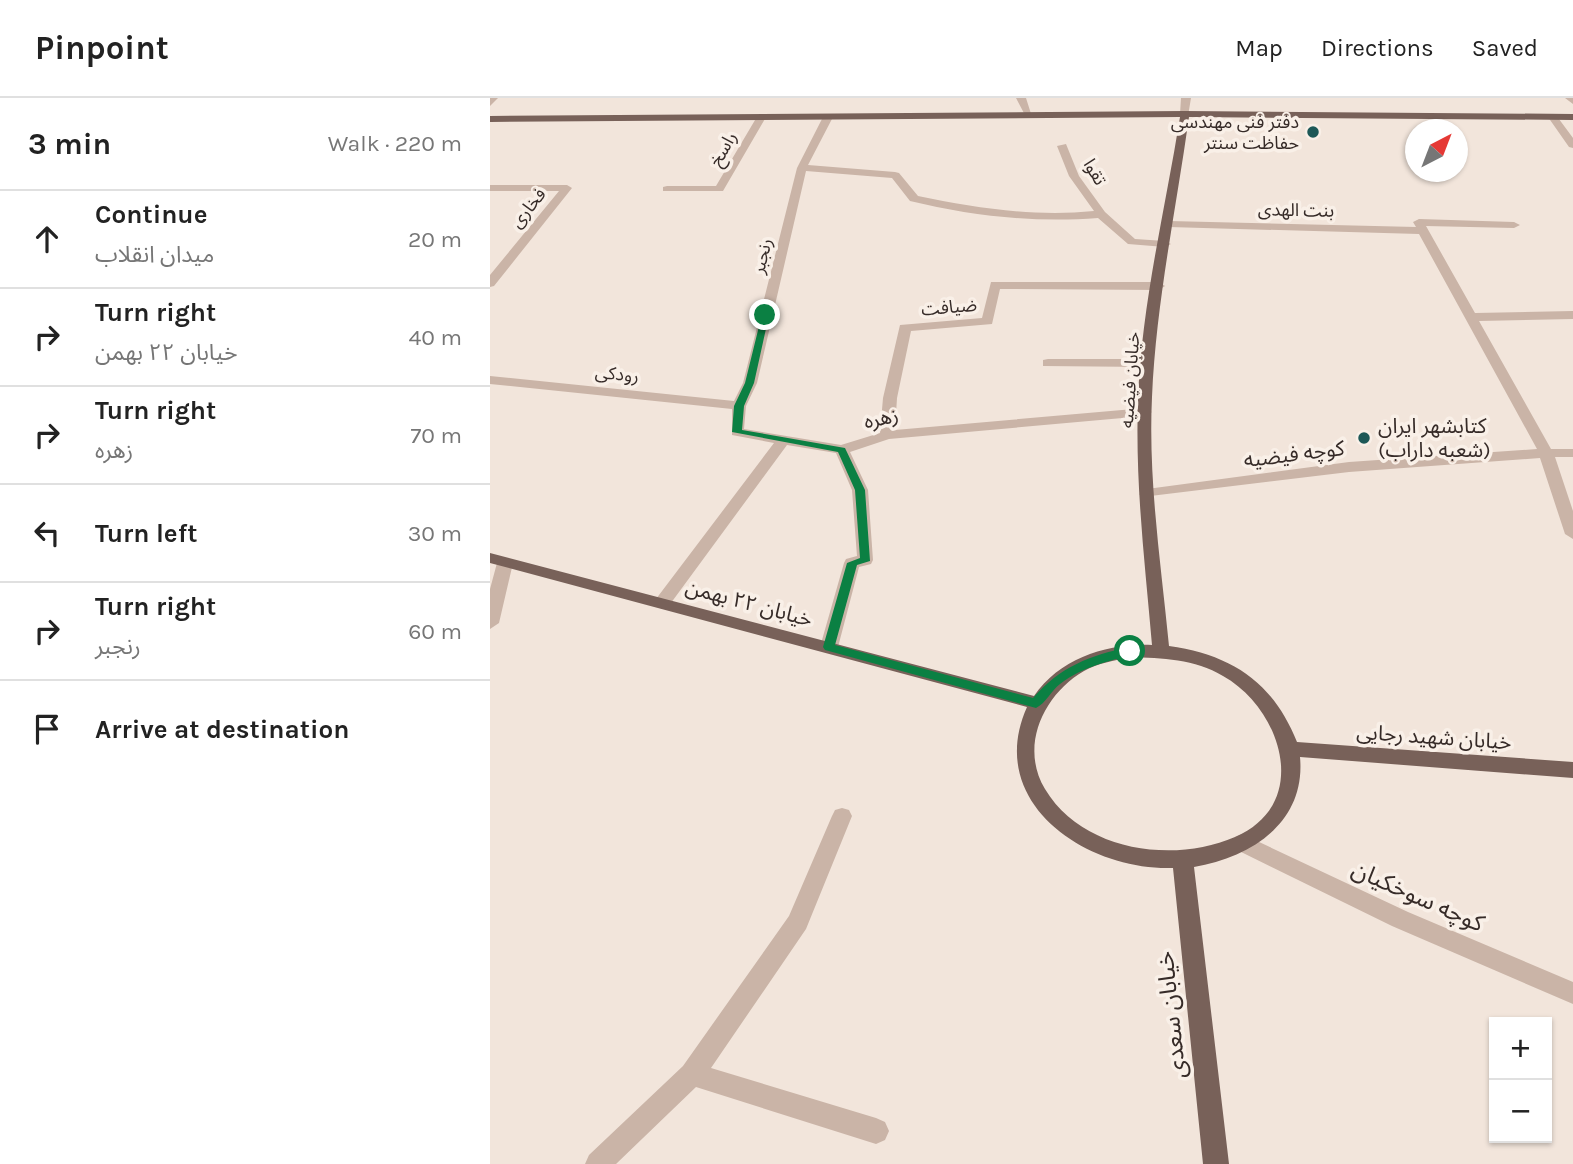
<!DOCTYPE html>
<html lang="en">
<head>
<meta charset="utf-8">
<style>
	:root { --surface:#fff; --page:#f6f6f6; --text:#222; --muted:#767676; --line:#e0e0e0 }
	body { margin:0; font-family:Karla,"Noto Sans Arabic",sans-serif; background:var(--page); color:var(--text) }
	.controls { position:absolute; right:21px; bottom:21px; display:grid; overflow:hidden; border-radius:0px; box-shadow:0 2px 5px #0004 }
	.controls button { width:63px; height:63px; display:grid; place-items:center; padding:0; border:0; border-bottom:2px solid var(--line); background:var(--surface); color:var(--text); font:35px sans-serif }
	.compass { position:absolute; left:915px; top:21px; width:63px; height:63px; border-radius:50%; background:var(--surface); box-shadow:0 2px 5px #0004; rotate:42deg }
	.stop { position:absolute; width:21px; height:21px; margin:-16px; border:5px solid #0b8043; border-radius:50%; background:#fff }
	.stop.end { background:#0b8043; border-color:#fff; box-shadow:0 2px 7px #0008 }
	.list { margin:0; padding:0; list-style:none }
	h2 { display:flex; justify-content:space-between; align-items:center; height:91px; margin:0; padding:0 28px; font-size:30px }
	h2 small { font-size:23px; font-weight:400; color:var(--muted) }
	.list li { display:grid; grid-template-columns:46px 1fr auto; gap:21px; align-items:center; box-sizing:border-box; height:98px; padding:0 28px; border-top:2px solid var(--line) }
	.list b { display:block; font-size:26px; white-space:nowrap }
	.list p { margin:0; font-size:23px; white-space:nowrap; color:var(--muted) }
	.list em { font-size:23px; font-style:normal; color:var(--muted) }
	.icon { flex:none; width:38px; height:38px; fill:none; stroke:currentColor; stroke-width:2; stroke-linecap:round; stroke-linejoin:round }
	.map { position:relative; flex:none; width:1083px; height:1066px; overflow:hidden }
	header { display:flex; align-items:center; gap:42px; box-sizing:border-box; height:98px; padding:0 35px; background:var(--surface); border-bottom:2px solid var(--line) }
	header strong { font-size:33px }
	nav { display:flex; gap:38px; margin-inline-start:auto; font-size:24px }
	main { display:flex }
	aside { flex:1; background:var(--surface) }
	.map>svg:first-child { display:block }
</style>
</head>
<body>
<header>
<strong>Pinpoint</strong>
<nav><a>Map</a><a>Directions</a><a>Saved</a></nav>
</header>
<main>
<aside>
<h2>3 min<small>Walk · 220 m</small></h2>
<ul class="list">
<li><svg class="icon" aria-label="ahead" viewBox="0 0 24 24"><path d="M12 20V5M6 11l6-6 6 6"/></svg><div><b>Continue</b><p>میدان انقلاب</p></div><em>20 m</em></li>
<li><svg class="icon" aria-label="right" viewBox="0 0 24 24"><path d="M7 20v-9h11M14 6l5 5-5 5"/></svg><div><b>Turn right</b><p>خیابان ۲۲ بهمن</p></div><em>40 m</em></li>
<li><svg class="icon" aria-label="right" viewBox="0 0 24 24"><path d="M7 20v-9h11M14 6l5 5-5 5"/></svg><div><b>Turn right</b><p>زهره</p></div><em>70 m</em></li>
<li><svg class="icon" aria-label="left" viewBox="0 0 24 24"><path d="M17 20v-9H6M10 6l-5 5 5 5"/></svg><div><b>Turn left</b></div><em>30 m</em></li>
<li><svg class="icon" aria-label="right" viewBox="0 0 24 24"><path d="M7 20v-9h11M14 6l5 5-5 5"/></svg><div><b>Turn right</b><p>رنجبر</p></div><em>60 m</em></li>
<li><svg class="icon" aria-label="arrive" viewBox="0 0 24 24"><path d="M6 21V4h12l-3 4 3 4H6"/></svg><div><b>Arrive at destination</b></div></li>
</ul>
</aside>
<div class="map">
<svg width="1083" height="1066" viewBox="0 0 1083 1066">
	<rect width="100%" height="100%" fill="#f2e5db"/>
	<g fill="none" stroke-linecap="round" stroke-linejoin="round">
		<!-- minor -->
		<path fill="#cab4a7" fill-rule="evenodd" d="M 0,0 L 8,0 L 0,8 Z
			M 526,0 L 536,0 L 542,19 L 536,19 Z
			M 691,0 L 701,0 L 698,18 L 690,16 Z
			M 1075,0 L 1083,0 L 1083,6 Z
			M 338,16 L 343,19 L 318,67 L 405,74 L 409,75 L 428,98 C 486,110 544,119 604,113 L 579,78 L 567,48 L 576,46 L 589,78 L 615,114 L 645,141 L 675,143 L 681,146 L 675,149 L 638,146 L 608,120 C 545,125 482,118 420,103 L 402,80 L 316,73 L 267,285 L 256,308 L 254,331 L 351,347 L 390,335 L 393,300 L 410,227 L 492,220 L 501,184 L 669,184 L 675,188 L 669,192 L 510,191 L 502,226 L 421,233 L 407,300 L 405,332 L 655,310 L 662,314 L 655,318 L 399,341 L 360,354 L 378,392 L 383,462 L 381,466 L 369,469 L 348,549 L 345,553 L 333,553 L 330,549 L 354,465 L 356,461 L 367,458 L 362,392 L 346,355 L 297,347 L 178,509 L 172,511 L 163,505 L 166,501 L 284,345 L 242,337 L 242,311 L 0,286 L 0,278 L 244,303 L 253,285 L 307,70 L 333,19 Z
			M 268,17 L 276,19 L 233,93 L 173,93 L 173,89 L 177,88 L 226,88 Z
			M 1060,17 L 1066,17 L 1083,40 L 1083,50 L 1079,49 L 1058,19 Z
			M 0,87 L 77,87 L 82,90 L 4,188 L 0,189 L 0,177 L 69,93 L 0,93 Z
			M 929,121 L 1024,124 L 1030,127 L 1024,130 L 936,128 L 985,215 L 1083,213 L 1083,221 L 989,223 L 1061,351 L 1083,351 L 1083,359 L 1065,359 L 1083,413 L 1083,441 L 1075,436 L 1050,360 L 859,374 L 652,399 L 649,396 L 657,391 L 859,364 L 1047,351 L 929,136 L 679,129 L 673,126 L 679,123 L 926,129 L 923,124 Z
			M 558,261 L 657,261 L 664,265 L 657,269 L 553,268 L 553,262 Z
			M 15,460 L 23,465 L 9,525 L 0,531 L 0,491 L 7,465 Z
			M 352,710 L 359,712 L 362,718 L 316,831 L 221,970 L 386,1020 L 395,1024 L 399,1033 L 395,1042 L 386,1046 L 206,989 L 126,1066 L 95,1066 L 99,1057 L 193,968 L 299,818 L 342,718 L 345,712 Z
			M 752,736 L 918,814 L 1083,884 L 1083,906 L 902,828 L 745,751 L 742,745 L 745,739 Z"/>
		<!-- major -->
		<path fill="#786159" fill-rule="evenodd" d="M 695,13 L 1083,16 L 1083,22 L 699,19 C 686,112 666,205 662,299 C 658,382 671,466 679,548 C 742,557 783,584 807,644 L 1083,664 L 1083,680 L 810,659 C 816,724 762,759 704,769 L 739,1066 L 713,1066 L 683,770 C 597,773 494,705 537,609 L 0,465 L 0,455 L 544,598 C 570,560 618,545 662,547 C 655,466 645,385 648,303 C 651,208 675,113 690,19 L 0,24 L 0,18 ZM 640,559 C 672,560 705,561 733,578 C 792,611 822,706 745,739 C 683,766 592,753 555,691 C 529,648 554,596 594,573 C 608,565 624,563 640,559 Z"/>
	</g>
	<!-- route -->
	<path fill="#0b8043" d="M 272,216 L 279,217 L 264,285 L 254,308 L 252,332 L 355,350 L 375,392 L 380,463 L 367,467 L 345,547 L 543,600 C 570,569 600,557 640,549 L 646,553 L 644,556 C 617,564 594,568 570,586 C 561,593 556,605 546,610 L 335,552 L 333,549 L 357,465 L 370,460 L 365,392 L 348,354 L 242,334 L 244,308 L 255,285 Z"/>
	<!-- markers -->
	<g fill="#1d5857" stroke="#f9f0e8" stroke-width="2.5">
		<circle cx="823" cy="34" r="7"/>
		<circle cx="874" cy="340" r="7"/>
	</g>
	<g text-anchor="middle" stroke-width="7" stroke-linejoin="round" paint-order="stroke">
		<!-- far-poi labels -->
		<g font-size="18" fill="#362b28" stroke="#f9f0e8" text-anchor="end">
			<text x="809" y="30">دفتر فنی مهندسی<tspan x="809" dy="21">حفاظت سنتر</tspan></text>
		</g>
		<!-- far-street labels -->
		<g font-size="18" fill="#362b28" stroke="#f9f0e8">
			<text transform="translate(233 51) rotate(-60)" y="6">راسخ</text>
			<text transform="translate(605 74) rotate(59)" y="6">تقوا</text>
			<text transform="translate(38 110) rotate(-51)" y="6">فخاری</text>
			<text transform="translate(806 112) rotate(1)" y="6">بنت الهدی</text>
			<text transform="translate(272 158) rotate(-76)" y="6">رنجبر</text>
			<text transform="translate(459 209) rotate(-5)" y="6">ضیافت</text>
			<text transform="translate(127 276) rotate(6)" y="6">رودکی</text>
			<text transform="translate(640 282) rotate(-86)" y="6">خیابان فیضیه</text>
		</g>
		<!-- street labels -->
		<g font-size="21" fill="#362b28" stroke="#f9f0e8">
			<text transform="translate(391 320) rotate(-12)" y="7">زهره</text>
			<text transform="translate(804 356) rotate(-7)" y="7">کوچه فیضیه</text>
			<text transform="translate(259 505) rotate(15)" y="7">خیابان ۲۲ بهمن</text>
			<text transform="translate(944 639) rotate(4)" y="7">خیابان شهید رجایی</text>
		</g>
		<!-- poi labels -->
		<g font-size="21" fill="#362b28" stroke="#f9f0e8" text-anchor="start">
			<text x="888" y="335">کتابشهر ایران<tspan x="888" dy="24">(شعبه داراب)</tspan></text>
		</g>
		<!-- near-street labels -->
		<g font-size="24" fill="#362b28" stroke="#f9f0e8">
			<text transform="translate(928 798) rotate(24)" y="8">کوچه سوخکیان</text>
			<text transform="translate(681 917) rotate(-96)" y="8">خیابان سعدی</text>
		</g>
	</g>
</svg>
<div class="controls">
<button>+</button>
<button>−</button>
</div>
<svg class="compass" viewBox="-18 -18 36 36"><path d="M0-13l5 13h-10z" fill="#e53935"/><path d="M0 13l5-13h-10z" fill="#767676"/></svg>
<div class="stop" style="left:640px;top:553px"></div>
<div class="stop end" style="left:275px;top:217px"></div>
</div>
</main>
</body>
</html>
